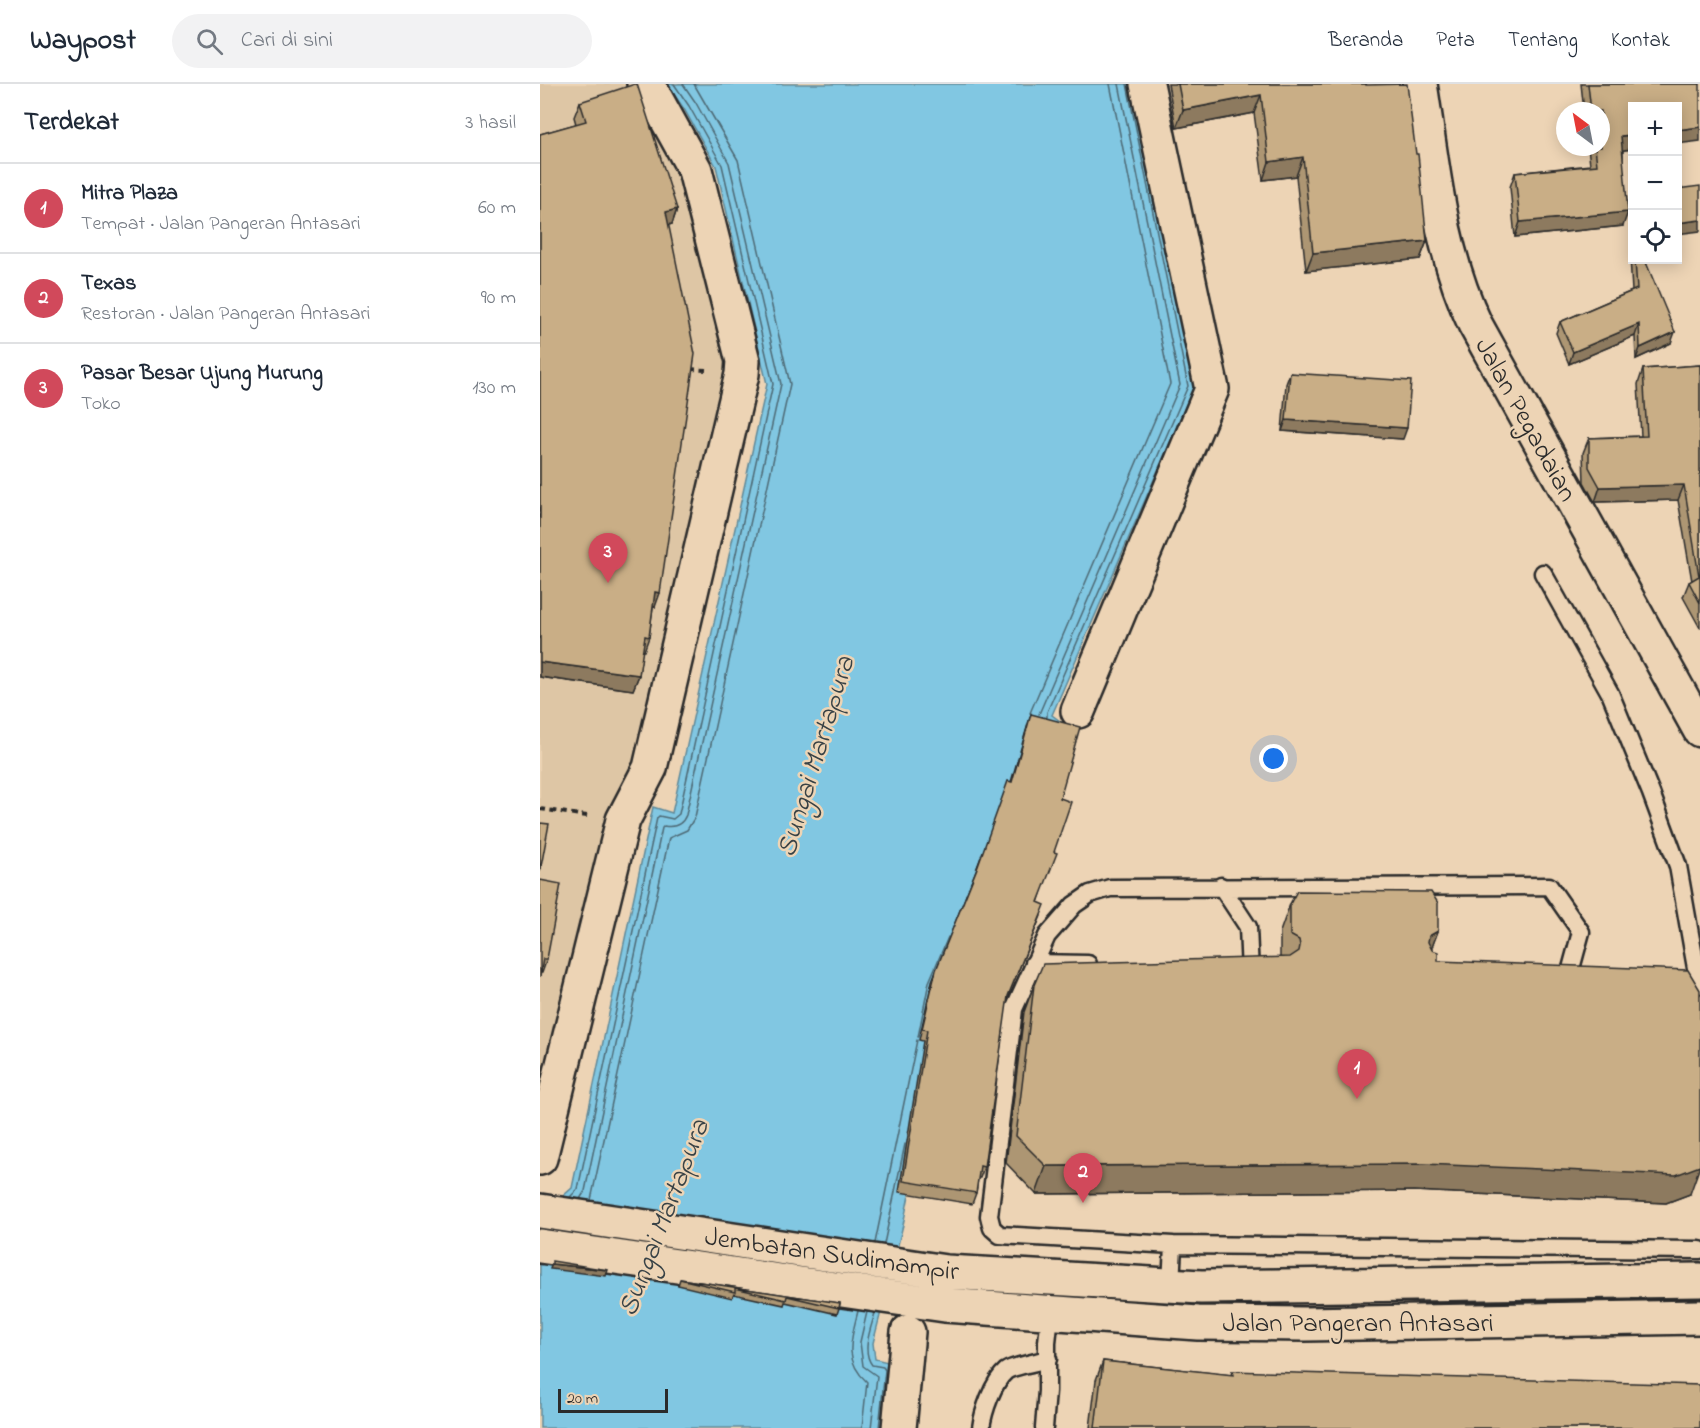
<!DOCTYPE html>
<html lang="id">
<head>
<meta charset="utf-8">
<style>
	:root { --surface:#fff; --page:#f2f2f3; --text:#1f2937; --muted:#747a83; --line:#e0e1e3; --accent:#d1495b }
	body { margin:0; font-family:"Indie Flower",sans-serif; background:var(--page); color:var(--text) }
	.controls { position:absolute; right:18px; top:18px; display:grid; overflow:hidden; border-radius:0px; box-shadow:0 3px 15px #0003 }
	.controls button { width:54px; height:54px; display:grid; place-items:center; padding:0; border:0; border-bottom:2px solid var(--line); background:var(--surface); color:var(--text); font:30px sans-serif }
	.compass { position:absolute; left:1016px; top:18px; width:54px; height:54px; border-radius:50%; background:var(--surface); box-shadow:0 3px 15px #0003; rotate:328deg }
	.scale { position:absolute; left:18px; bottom:15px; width:110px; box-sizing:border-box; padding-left:6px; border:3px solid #2b2b2b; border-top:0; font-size:16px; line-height:21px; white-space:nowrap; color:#2b2b2b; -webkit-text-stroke:4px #edd4b5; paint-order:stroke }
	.you { position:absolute; left:734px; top:675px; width:21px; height:21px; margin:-15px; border:4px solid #fff; border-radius:50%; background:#1a73e8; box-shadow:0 0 0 9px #1a73e833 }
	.badge { display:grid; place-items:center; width:39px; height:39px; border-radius:50%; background:var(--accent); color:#fff; font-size:20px; font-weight:700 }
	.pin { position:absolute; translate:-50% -50px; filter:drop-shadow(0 2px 3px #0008) }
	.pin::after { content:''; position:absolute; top:32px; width:21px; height:18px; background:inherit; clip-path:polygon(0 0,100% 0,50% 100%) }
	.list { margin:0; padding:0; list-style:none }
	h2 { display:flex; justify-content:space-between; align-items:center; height:78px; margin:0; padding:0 24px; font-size:26px }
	h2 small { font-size:20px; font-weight:400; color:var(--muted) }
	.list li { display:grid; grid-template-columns:39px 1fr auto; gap:18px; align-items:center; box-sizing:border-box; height:90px; padding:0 24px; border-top:2px solid var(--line) }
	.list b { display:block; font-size:22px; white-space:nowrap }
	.list p { margin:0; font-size:20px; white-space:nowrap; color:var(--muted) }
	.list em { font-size:20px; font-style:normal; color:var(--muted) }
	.icon { flex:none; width:33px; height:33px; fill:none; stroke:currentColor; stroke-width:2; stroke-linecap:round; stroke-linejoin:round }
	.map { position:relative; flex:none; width:1160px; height:1344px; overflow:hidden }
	header { display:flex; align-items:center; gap:36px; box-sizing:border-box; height:84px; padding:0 30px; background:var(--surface); border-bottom:2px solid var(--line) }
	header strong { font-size:28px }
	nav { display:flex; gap:33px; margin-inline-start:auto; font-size:21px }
	.search { width:420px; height:54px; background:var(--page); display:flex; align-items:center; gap:15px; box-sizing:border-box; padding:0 21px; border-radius:33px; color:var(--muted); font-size:22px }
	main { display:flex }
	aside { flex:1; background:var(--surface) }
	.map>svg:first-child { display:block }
</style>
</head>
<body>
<header>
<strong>Waypost</strong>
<div class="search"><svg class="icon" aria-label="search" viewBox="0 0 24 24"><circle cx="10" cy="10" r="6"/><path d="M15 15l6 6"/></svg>Cari di sini</div>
<nav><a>Beranda</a><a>Peta</a><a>Tentang</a><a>Kontak</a></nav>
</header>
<main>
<aside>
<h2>Terdekat<small>3 hasil</small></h2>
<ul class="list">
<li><span class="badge">1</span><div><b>Mitra Plaza</b><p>Tempat · Jalan Pangeran Antasari</p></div><em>60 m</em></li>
<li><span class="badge">2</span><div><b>Texas</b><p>Restoran · Jalan Pangeran Antasari</p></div><em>90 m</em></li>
<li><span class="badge">3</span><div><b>Pasar Besar Ujung Murung</b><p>Toko</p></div><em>130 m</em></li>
</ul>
</aside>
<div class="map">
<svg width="1160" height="1344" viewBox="0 0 1160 1344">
	<rect width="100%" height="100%" fill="#edd4b5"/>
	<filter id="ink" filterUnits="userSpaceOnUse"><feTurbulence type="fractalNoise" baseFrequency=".0167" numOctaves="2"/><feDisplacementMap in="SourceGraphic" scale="12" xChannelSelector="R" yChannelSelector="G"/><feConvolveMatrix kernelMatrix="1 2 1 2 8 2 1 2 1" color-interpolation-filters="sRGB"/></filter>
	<g filter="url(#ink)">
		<!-- built -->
		<path fill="#dec6a5" d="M 0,0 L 91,0 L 139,72 L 193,275 L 102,684 L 0,1033 Z"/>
		<!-- water -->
		<path fill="#81c7e2" stroke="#5f8999" stroke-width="1.5" d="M 127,0 L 592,0 L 654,303 L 512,631 L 524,640 L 411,903 L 363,1141 L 333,1259 L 335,1275 L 352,1279 L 344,1344 L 0,1344 L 0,1132 L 32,1104 L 113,723 L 132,729 L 227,300 L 176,82 L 144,25 Z"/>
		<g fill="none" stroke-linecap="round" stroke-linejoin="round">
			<!-- shore -->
			<path stroke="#4d6974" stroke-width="1.5" d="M 490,629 L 630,300 L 570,0
				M 499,630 L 640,301 L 579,0
				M 507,633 L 507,628 L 648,302 L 587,0
				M 378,953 L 389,898 L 408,853
				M 30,1113 L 38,1105 L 117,734 L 119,732 L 133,735 L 139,730 L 233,300 L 182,81 L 149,22 L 134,0
				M 40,1115 L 45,1107 L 122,744 L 124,742 C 135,744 142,741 146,731 L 241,300 L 189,79 L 156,19 L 143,0
				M 51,1116 L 129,754 L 147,746 L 155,733 L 250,300 L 198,76 L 154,0
				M 335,1159 L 377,956
				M 344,1160 L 365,1060
				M 318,1227 C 311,1255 303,1276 327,1298 L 322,1344
				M 327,1228 L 320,1258 L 323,1282 L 337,1292 L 331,1344
				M 335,1229 C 331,1244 321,1267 332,1281 L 343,1283 L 345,1286 L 339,1344"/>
			<defs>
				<path id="lane" d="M 1003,489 L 1070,609 L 1111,709 L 1138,782 L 1159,901
					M 681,802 L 708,843 L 710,889 L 718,889
					M 494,879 L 548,880
					M 633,1161 L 1160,1166
					M 631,1201 L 633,1161 L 460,1151 L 452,1144 L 449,1132 L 474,925 L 507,852 L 534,821 L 550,810 L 570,804 L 1009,802 L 1041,848 L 1029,892 L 1040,892
					M 441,1344 C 443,1328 453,1298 466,1287 C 473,1282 498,1278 508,1275
					M 504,1344 L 507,1307 L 507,1258 L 511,1222"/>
				<path id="street" d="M 538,627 L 672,305 L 607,0
					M 0,1074 L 83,736 L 110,684 L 202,290 L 203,277 L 155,86 L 112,8 L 104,0
					M 359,1344 L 368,1248"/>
				<path id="secondary" d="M 880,0 C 893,81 899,165 935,240 L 1160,646"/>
				<path id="highway" d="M 0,1127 L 406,1188 L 477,1192 L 661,1203 L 1160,1196
					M 0,1162 L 405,1221 L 658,1239 L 765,1240 L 1160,1233"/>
			</defs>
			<!-- lane casing -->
			<use href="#lane" stroke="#2b2b2b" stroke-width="21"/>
			<!-- street casing -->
			<use href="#street" stroke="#2b2b2b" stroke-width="38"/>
			<!-- secondary casing -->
			<use href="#secondary" stroke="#2b2b2b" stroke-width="38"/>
			<!-- highway casing -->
			<use href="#highway" stroke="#2b2b2b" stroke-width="38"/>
			<!-- path -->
			<path stroke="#2b2b2b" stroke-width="4" stroke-dasharray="6 4.5" stroke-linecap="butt" d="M 150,285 L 166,286
				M 0,725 L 47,732"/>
			<!-- lane -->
			<use href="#lane" stroke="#edd4b5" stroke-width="16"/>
			<!-- street -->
			<use href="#street" stroke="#edd4b5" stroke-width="33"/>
			<!-- secondary -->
			<use href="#secondary" stroke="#edd4b5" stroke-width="33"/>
			<!-- highway -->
			<use href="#highway" stroke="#edd4b5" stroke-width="33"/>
		</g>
		<!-- wall -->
		<path fill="#ad9673" stroke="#2b2b2b" stroke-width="1.5" d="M 628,0 L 826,0 L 887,157 L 880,175 L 766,187 L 756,92 L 723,96 L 714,29 L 636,44 Z
			M 1041,0 L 1160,0 L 1092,22 L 1092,65 L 1083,66 L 1083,142 L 975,153 L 970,103 L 975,89 L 1050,81 L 1048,63 L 1061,63 L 1061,27 L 1044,27 Z
			M 40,18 L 137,125 L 132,140 L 128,141 L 115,523 L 113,523 L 109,553 L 104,567 L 102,567 L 99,591 L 93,606 L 0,593 L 0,50 L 36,40 L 34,33 Z
			M 1092,167 L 1092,176 L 1105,176 L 1131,259 L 1096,275 L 1095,252 L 1029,280 L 1016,249 L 1020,238 L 1092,207 L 1090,173 Z
			M 1160,281 L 1160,544 L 1143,513 L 1149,498 L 1152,497 L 1138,416 L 1055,418 L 1044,398 L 1043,369 L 1049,354 L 1101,352 L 1098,300 L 1103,285 Z
			M 750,289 L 863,355 L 742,347 L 746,300 Z
			M 491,630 L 520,714 L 514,768 L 498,819 L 501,832 L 467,914 L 444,1083 L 440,1094 L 438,1094 L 436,1109 L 432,1120 L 359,1108 L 383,957 L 379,956 L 392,897 L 471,698 Z
			M 0,796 L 7,875 L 2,889 L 1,889 Z
			M 750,820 L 898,847 L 891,865 L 898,877 L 1150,1110 L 1126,1119 L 874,1107 L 496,1110 L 466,1079 L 484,928 L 494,901 L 740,874 L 740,848 Z
			M 140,1195 L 300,1219 L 299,1224 L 297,1230 L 245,1218 L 244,1221 L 194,1210 L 192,1214 L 138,1201 Z
			M 563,1277 L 691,1291 L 692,1287 L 1160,1344 L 550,1344 L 556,1296 Z"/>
		<!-- shaded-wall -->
		<path fill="#8d7a5e" stroke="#2b2b2b" stroke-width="1.5" d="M 721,11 L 714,29 L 636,44 L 643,26 Z
			M 1160,43 L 1160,57 L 1137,60 L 1137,46 Z
			M 1092,51 L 1092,65 L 1076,67 L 1081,52 Z
			M 763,73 L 756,92 L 723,96 L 729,78 Z
			M 137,125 L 132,140 L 120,143 L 126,128 Z
			M 1088,128 L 1083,142 L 975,153 L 980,138 Z
			M 1160,136 L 1160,147 L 1137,150 L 1137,139 Z
			M 887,157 L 880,175 L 766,187 L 773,169 Z
			M 1099,240 L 1095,252 L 1029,280 L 1033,268 Z
			M 1135,248 L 1131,259 L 1096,275 L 1100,264 Z
			M 746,336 L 867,344 L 863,355 L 742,347 Z
			M 1144,401 L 1138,416 L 1055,418 L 1060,403 Z
			M 115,508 L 120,509 L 115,523 L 110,523 Z
			M 0,578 L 99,591 L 93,606 L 0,593 Z
			M 898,847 L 888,874 L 879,879 L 889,852 Z
			M 884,1080 L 1160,1082 L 1150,1110 L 1126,1119 L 874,1107 L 496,1110 L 506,1082 Z
			M 12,1180 L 68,1186 L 66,1192 L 10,1185 Z"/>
		<!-- building -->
		<path fill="#c9ae86" stroke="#2b2b2b" stroke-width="1.5" d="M 95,0 L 97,0 L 137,125 L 126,128 L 155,270 L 120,509 L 115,508 L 109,553 L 105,552 L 99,591 L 0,578 L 0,50 L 46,37 L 40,18 Z
			M 638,0 L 826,0 L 826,1 L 867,0 L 876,70 L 878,70 L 887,157 L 773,169 L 763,73 L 729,78 L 721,11 L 643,26 Z
			M 1048,0 L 1160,0 L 1160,43 L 1137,46 L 1137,22 L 1092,22 L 1092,51 L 1081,52 L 1088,128 L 980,138 L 975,89 L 1057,81 L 1055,63 L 1061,63 L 1061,27 L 1051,27 Z
			M 1160,102 L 1160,136 L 1137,139 L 1137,105 Z
			M 1095,176 L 1105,176 L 1135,248 L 1100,264 L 1099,240 L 1033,268 L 1020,238 L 1097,205 Z
			M 1160,281 L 1160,519 L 1149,498 L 1159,492 L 1144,401 L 1060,403 L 1049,383 L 1049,354 L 1107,352 L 1103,285 Z
			M 750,289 L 871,297 L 867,344 L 746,336 Z
			M 491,630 L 540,643 L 520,714 L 531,718 L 514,768 L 517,769 L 498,818 L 505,821 L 468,912 L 444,1083 L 440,1082 L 436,1109 L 363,1097 L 387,946 L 382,945 L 396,886 L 437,784 L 468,697 L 472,698 Z
			M 0,739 L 9,740 L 0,788 Z
			M 0,796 L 21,800 L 7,875 L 3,875 L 0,893 Z
			M 757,807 L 891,808 L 898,819 L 898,847 L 889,852 L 888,858 L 892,866 L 898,868 L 898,877 L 1148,886 L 1160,906 L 1160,1082 L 1136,1091 L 884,1080 L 506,1082 L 476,1052 L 494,901 L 503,880 L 750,873 L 759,867 L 760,862 L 759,856 L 750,851 L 750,820 Z
			M 12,1177 L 68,1186 L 12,1180 Z
			M 140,1195 L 300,1219 L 299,1224 L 247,1212 L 246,1216 L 195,1204 L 195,1208 Z
			M 563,1277 L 693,1291 L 692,1287 L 1160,1301 L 1160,1344 L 555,1344 Z"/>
	</g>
	<g text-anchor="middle" stroke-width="5" stroke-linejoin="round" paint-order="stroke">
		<!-- street labels -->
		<g font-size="27" fill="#2b2b2b" stroke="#edd4b5">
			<text transform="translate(987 335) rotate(61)" y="9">Jalan Pegadaian</text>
			<text transform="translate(292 1169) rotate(8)" y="9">Jembatan Sudimampir</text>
			<text x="818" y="1247">Jalan Pangeran Antasari</text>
		</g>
		<!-- water labels -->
		<g font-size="28" font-style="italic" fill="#384246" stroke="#edd4b5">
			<text transform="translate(274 672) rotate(-73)" y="10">Sungai Martapura</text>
			<text transform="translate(122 1133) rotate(-69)" y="10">Sungai Martapura</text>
		</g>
	</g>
</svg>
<div class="controls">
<button>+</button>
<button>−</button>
<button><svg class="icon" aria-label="locate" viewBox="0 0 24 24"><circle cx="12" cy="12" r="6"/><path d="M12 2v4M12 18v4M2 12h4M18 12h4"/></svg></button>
</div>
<svg class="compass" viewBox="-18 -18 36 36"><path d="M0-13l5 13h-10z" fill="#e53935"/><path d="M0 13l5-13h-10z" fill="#747a83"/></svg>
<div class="scale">20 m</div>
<div class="you"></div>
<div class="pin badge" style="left:817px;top:1015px">1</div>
<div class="pin badge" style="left:543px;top:1119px">2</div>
<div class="pin badge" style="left:68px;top:499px">3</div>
</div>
</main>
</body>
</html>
